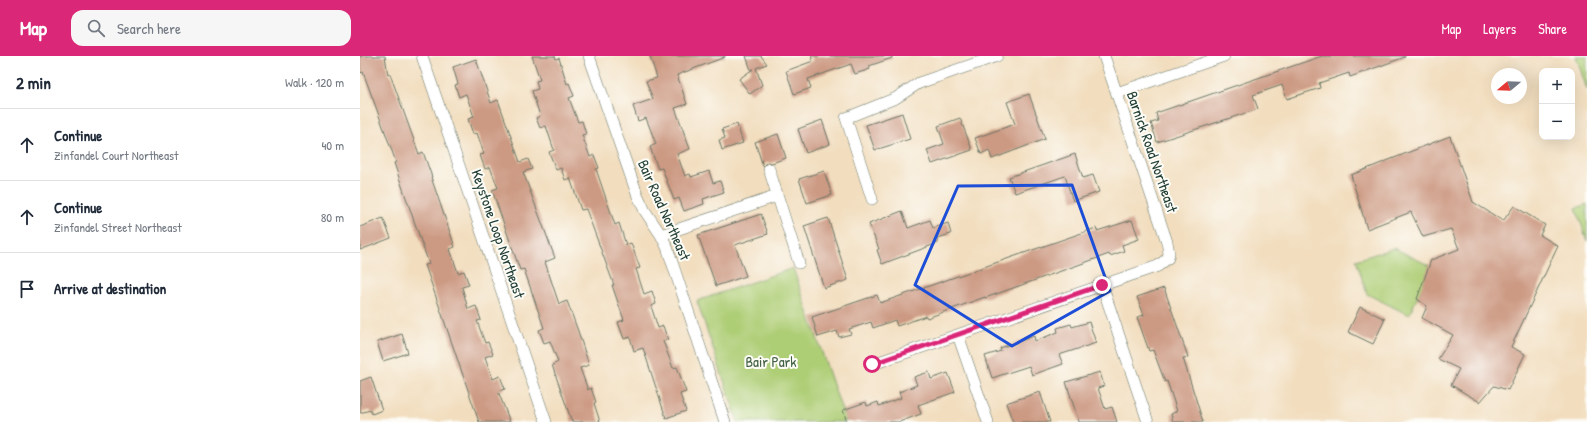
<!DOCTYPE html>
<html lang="en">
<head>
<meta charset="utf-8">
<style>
	:root { --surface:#fff; --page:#f6f6f7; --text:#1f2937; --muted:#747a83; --line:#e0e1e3; --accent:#db2777 }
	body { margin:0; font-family:"Patrick Hand",sans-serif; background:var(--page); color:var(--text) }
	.controls { position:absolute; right:12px; top:12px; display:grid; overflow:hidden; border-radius:8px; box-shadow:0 4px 16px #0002 }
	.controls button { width:36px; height:36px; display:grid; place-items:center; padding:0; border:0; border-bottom:1px solid var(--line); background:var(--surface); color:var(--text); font:20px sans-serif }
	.compass { position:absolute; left:1131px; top:12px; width:36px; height:36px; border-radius:50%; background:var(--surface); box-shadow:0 4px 16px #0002; rotate:251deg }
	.stop { position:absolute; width:12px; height:12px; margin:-9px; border:3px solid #db2777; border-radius:50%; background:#fff }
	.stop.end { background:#db2777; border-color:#fff; box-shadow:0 1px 4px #0008 }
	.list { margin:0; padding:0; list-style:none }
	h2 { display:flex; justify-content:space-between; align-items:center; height:52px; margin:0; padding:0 16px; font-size:17px }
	h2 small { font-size:13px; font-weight:400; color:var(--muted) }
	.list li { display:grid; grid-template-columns:26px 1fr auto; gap:12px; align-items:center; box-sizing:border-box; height:72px; padding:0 16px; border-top:1px solid var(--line) }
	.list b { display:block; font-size:15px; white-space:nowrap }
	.list p { margin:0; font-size:13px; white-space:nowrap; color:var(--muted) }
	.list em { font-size:13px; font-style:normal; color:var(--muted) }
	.icon { flex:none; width:22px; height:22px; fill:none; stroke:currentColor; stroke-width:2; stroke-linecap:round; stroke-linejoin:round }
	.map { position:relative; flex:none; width:1227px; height:366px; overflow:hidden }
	header { display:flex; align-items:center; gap:24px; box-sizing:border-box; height:56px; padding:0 20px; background:var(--accent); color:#fff }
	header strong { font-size:19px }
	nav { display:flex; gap:22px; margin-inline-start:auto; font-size:14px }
	.search { width:280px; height:36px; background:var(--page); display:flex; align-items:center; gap:10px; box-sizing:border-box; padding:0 14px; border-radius:12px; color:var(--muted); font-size:15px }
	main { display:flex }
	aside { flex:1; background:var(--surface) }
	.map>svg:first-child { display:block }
</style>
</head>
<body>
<header>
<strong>Map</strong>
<div class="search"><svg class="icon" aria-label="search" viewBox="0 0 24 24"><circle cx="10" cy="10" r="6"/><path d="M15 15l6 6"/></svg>Search here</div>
<nav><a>Map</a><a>Layers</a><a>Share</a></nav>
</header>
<main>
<aside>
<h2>2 min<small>Walk · 120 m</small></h2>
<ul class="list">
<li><svg class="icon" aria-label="ahead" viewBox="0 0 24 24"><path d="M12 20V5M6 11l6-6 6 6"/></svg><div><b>Continue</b><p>Zinfandel Court Northeast</p></div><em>40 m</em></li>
<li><svg class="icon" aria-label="ahead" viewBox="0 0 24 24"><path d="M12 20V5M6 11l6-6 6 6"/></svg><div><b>Continue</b><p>Zinfandel Street Northeast</p></div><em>80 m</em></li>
<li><svg class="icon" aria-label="arrive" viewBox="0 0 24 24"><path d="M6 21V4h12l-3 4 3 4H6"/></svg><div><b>Arrive at destination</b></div></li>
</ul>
</aside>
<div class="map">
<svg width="1227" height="366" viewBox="0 0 1227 366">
	<rect width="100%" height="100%" fill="#fdfcf7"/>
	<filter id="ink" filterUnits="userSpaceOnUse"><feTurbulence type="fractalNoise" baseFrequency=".025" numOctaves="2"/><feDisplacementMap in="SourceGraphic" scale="8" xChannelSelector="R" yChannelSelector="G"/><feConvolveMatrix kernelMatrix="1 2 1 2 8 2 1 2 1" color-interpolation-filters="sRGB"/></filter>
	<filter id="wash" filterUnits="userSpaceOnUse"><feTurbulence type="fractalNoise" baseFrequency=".012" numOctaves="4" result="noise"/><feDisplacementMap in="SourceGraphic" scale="16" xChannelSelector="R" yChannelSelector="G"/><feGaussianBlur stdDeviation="0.9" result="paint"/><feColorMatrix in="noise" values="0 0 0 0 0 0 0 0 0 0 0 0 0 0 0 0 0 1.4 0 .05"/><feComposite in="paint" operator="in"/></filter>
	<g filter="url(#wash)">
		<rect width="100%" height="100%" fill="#f2debf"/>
		<!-- green -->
		<path fill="#aece76" stroke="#668655" d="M 1216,0 L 1227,0 L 1227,34 Z
			M 1227,148 L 1227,185 L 1216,152 Z
			M 1034,192 L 1072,211 L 1049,259 L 1007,238 L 996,204 Z
			M 433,212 L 486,366 L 378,366 L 337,245 Z"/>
		<g id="blocks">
			<!-- building -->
			<path fill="#cc9982" d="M 0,0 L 25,0 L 28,19 L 30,18 L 59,98 L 63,96 L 72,121 L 71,121 L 95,191 L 90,193 L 98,217 L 104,215 L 109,229 L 102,231 L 108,253 L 116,250 L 121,264 L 117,265 L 125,287 L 128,286 L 133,298 L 125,301 L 133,323 L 140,320 L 145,333 L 138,335 L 150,366 L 119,366 L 65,209 L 69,208 L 34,107 L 36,106 L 3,16 L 0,17 Z
				M 172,0 L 195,0 L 196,3 L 199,2 L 207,28 L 209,27 L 214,40 L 209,42 L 218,66 L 222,65 L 226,78 L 222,79 L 230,101 L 234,99 L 239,112 L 236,113 L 255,169 L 259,167 L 266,189 L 271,187 L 280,212 L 276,213 L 284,238 L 292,235 L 296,248 L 291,250 L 298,272 L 303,270 L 308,284 L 303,285 L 313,312 L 317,311 L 326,336 L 320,338 L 326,355 L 306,362 L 283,292 L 274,295 L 270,281 L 264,283 L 258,266 L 264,264 L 252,229 L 254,229 L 226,153 L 221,154 L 210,122 L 205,124 L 201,112 L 196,114 L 189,96 L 194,94 L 186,70 L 180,72 L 176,62 L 180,60 L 172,35 L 178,33 L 176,25 L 180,24 Z
				M 290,0 L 365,0 L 365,1 L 317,19 L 327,48 L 315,52 L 330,93 L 317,98 L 325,120 L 330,118 L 331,121 L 349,115 L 353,127 L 360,125 L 364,136 L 343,143 L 344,148 L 324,155 L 319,142 L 314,144 L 302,112 L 298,113 L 290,91 L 296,88 L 286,62 L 278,65 L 273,50 L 293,43 L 286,25 L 297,22 Z
				M 386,0 L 401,0 L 407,8 L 396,12 L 402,29 L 390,38 L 379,23 L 393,13 L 391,14 Z
				M 451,0 L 532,0 L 532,2 L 509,10 L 510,13 L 495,18 L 491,8 L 448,23 L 451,32 L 434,38 L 426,15 L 453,5 Z
				M 962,0 L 1045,0 L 1045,1 L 990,21 L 989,17 L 959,27 L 960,32 L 927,43 L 922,29 L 893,39 L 898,53 L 797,86 L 791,67 L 798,65 L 796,57 Z
				M 116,3 L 131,47 L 138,44 L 160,106 L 168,103 L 172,113 L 163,116 L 195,202 L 185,206 L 199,248 L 207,245 L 218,275 L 229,309 L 220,312 L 228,334 L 231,332 L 236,346 L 234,347 L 240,366 L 212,366 L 192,309 L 198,306 L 190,285 L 184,287 L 179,274 L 184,272 L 164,213 L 160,214 L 132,134 L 138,132 L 130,111 L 125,113 L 120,99 L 124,98 L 117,77 L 113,78 L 108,63 L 114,61 L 106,38 L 99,41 L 95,29 L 98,28 L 93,11 Z
				M 669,38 L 685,83 L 632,103 L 629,94 L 621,98 L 615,82 L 655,68 L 647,46 Z
				M 542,57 L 550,83 L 515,94 L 506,69 Z
				M 600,62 L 612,94 L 572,108 L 567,94 L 584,88 L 578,70 Z
				M 462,64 L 470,88 L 446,97 L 438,73 Z
				M 377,68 L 383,87 L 362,94 L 359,84 L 365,82 L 362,73 Z
				M 418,78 L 426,102 L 412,107 L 407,106 L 403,110 L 395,86 Z
				M 1090,80 L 1113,146 L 1143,165 L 1154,150 L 1185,169 L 1180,179 L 1198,190 L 1151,291 L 1165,298 L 1148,334 L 1134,330 L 1120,346 L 1091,329 L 1099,313 L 1078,303 L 1093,279 L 1062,262 L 1067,250 L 1057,243 L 1071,204 L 1099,193 L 1091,173 L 1063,181 L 1051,156 L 1007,173 L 991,119 Z
				M 715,98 L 723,122 L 733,119 L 739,136 L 713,145 L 705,120 L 655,137 L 649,121 Z
				M 464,115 L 472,139 L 447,147 L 439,123 Z
				M 542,155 L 548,172 L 570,164 L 573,172 L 588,167 L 591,178 L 577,182 L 578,187 L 522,208 L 517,194 L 519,193 L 509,168 Z
				M 401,158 L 408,178 L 375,189 L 386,220 L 356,230 L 338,179 Z
				M 23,162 L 31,182 L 0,194 L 0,171 Z
				M 468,162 L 488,224 L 464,232 L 444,170 Z
				M 772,164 L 779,183 L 762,189 L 764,195 L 750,200 L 749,198 L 625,242 L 625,241 L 567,262 L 566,260 L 537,270 L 535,264 L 513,272 L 511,266 L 489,273 L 491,278 L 479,281 L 477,275 L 458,281 L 452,261 L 517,239 L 520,247 L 736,172 L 737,175 Z
				M 804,232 L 828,301 L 823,302 L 843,366 L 813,366 L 811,358 L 817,355 L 807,325 L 805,326 L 793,294 L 789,295 L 777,261 L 784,259 L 777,241 Z
				M 1000,251 L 1025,263 L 1013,288 L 988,276 Z
				M 729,266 L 736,287 L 699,299 L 703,308 L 672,319 L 669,310 L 632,322 L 625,300 L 641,295 L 640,292 L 674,280 L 675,285 L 698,276 L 697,272 L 711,268 L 712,271 Z
				M 42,278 L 48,297 L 23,305 L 17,286 Z
				M 569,316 L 571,323 L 588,317 L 595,336 L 558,349 L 561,358 L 539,366 L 487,366 L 483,354 L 506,346 L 507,350 L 518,346 L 519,350 L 541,342 L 539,336 L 557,329 L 554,321 Z
				M 740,316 L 744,330 L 738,332 L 745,353 L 752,351 L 757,366 L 719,366 L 706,326 Z
				M 11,321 L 22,354 L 12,358 L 10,354 L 0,357 L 0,325 Z
				M 680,336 L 690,366 L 653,366 L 646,347 Z"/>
		</g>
	</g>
	<g filter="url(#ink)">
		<use href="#blocks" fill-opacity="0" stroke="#697565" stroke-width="1"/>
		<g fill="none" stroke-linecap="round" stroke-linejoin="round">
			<defs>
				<path id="minor" d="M 62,0 L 186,366
					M 229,0 L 277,138 L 285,155 L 301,179 L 307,191 L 365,366
					M 757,37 L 864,0
					M 409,113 L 439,207
					M 512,143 L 486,62 L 536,42 L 559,27 L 637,0
					M 301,179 L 417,140
					M 742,229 L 788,366
					M 598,279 L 628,366
					M 513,308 L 798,210 L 808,202 L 809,197 L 807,186 L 744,0"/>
			</defs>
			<!-- minor casing -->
			<use href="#minor" stroke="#697565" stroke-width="12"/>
			<!-- minor -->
			<use href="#minor" stroke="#fff" stroke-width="11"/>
		</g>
	</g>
	<g fill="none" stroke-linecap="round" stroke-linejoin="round" filter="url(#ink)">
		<!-- route -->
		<path stroke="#db2777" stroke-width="5" d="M 512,308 L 742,229"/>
	</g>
	<!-- marked area -->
	<path fill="none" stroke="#1d4ed8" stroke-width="3" stroke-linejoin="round" d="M 712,129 L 750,235 L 652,290 L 555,229 L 598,130 Z"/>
	<g text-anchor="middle" stroke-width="4" stroke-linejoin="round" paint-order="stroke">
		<!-- street labels -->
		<g font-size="15" fill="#1f3d34" stroke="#fdfcf7">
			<text transform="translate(792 96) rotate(71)" y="5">Barnick Road Northeast</text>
			<text transform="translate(304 154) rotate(66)" y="5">Bair Road Northeast</text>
			<text transform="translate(138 178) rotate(71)" y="5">Keystone Loop Northeast</text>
		</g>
		<!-- park labels -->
		<g font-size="15" fill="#436144" stroke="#fdfcf7">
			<text x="411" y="311">Bair Park</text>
		</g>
	</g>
</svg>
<div class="controls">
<button>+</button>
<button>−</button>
</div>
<svg class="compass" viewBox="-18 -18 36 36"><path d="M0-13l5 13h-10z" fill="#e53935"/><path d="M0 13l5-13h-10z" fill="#747a83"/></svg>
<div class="stop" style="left:512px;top:308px"></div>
<div class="stop end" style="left:742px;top:229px"></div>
</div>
</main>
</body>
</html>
